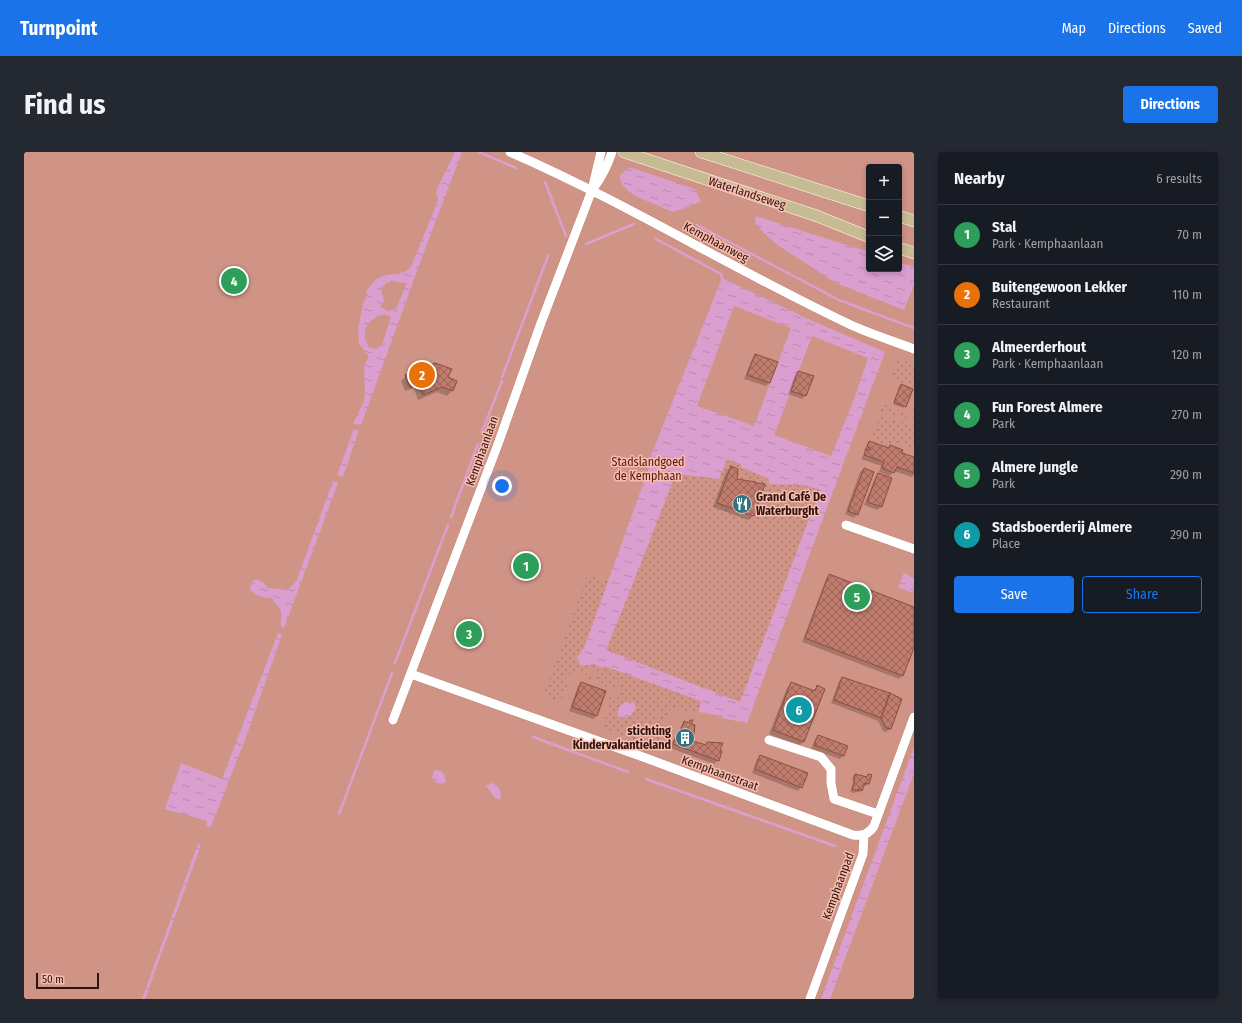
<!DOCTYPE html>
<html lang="en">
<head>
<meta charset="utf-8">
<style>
	:root { --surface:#171b24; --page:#242831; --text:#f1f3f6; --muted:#9ea1a6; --line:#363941; --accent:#1a73e8 }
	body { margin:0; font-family:"Fira Sans Condensed",sans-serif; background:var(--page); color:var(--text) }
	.controls { position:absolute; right:12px; top:12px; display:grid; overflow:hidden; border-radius:4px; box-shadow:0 2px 6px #0003 }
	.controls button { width:36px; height:36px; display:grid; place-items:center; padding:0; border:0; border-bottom:1px solid var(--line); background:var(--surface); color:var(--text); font:20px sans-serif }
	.scale { position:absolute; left:12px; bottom:10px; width:63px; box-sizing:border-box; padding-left:4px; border:2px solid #2e140e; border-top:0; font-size:11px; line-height:14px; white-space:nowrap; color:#2e140e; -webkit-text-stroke:3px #f8bdb0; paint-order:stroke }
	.you { position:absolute; left:478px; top:334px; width:14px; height:14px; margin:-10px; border:3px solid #fff; border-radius:50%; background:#1a73e8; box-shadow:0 0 0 6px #1a73e833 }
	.badge { display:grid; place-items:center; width:26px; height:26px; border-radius:50%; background:var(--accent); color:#fff; font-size:13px; font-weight:700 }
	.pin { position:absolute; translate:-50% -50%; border:2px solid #fff; box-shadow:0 1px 4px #0006 }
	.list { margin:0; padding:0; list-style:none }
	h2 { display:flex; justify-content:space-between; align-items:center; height:52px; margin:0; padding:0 16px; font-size:17px }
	h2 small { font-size:13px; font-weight:400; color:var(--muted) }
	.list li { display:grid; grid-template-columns:26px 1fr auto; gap:12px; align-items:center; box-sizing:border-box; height:60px; padding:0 16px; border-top:1px solid var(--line) }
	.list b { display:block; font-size:15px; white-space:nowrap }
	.list p { margin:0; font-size:13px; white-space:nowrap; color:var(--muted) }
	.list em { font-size:13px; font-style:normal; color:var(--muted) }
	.actions { display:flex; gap:8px; padding:12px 16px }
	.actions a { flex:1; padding:9px 0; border:1px solid var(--accent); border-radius:4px; text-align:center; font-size:14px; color:var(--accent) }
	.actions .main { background:var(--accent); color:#fff }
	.icon { flex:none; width:22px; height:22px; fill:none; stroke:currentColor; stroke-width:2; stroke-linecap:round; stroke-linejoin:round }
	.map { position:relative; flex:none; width:890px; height:847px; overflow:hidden; border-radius:4px }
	header { display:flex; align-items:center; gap:24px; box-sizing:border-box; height:56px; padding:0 20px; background:var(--accent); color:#fff }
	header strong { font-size:19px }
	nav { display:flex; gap:22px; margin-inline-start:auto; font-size:14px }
	.intro { display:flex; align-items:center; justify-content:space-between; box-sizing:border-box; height:96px; padding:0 24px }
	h1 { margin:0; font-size:28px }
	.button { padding:10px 18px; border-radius:4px; background:var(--accent); color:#fff; font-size:14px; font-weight:700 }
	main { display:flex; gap:24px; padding:0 24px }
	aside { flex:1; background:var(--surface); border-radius:4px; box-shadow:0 2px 6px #0003 }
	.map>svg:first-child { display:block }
</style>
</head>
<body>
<header>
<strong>Turnpoint</strong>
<nav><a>Map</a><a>Directions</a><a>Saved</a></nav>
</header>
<div class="intro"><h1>Find us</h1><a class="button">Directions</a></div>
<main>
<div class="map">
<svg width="890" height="847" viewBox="0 0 890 847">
	<defs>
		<pattern id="garden-dots" width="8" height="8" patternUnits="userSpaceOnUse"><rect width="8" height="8" fill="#d09486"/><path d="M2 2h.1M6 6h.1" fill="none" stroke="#a9786c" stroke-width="1.8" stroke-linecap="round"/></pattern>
		<pattern id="water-ripples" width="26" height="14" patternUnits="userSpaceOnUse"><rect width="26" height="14" fill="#da9fcf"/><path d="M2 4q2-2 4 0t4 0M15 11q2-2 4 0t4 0" fill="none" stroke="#bb88b1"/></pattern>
		<pattern id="building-cross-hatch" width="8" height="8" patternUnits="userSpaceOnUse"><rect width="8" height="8" fill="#bf7c6d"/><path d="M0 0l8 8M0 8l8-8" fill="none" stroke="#9c6458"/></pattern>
	</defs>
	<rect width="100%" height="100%" fill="#f8bdb0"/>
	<!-- park -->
	<path fill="#d09486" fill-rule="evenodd" d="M 0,0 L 890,0 L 890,847 L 0,847 ZM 845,15 L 875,15 L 875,117 L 845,117 Z"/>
	<!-- garden -->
	<path fill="url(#garden-dots)" d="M 873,207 L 890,212 L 890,235 L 866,225 Z
		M 857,251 L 886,263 L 890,251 L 890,268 L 853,259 Z
		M 856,264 L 890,273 L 890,298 L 869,289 L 865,295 L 847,288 Z
		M 703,307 L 717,312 L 717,315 L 745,327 L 796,337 L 716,550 L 582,498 L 608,434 L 650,326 L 652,322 L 695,327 Z
		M 564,422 L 584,430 L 560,496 L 555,502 L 565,513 L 570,512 L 580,514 L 643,537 L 622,592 L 579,576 L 586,545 L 588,542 L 594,543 L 596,536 L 595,531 L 593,527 L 579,526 C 573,519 575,515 564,515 L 565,517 L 560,522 C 538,517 538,533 532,549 L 519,544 Z
		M 564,519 L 567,524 L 570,525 L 573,523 L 580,529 L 588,528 L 592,530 L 593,539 L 561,525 Z
		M 552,523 L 560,523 L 559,525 C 545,523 546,528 542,539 C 541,543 538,547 535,550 L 534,549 C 538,538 539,525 552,523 Z
		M 645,538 L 677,550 L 675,560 C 667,563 658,560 651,555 L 643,559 L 644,562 C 638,575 628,585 640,597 L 640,598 L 625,593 Z"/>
	<!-- water -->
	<path fill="url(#water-ripples)" fill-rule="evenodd" d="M 431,0 L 438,0 L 400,100 L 337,273 L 329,272 L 340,249 L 341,237 L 340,215 L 345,204 L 335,192 L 334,178 L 339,151 L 342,145 L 343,138 L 351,128 L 360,123 L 374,122 L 382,119 L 387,115 L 414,48 L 412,39 ZM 370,130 L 383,131 L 372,157 L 364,159 L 356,155 L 360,149 L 357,137 L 362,131 ZM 360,162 L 367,165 L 358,193 L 352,197 L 345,196 C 336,178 342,168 360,162 Z
		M 608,16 L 671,37 L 677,50 L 649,60 C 638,55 611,45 603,38 C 599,35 597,29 595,24 L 603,17 Z
		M 732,64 L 845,100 L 845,117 L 875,117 L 875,110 L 890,115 L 890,133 L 880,158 L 812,131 L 752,92 L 731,72 Z
		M 698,126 L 784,167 L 861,200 L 723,571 L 698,566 L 698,564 L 675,560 L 677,549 L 580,514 L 577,516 L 570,512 L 558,514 L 554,510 L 553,506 L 560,496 L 626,313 L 624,311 ZM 710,154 L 767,176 L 730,274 L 673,254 ZM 788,184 L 844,206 L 829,250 L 807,304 L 750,283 ZM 703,307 L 717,312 L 717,315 L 745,327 L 745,332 L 781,333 L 796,338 L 716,550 L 582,498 L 608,434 L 650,326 L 653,322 L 695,327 Z
		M 330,277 L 335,278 L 319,325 L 313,323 Z
		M 309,329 L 314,331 L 260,476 L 256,474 C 259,460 257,456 247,446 C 238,446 233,444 226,438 L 227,431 L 232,427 L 239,430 L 244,436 L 263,438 L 272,430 Z
		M 880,421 L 890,426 L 889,441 L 874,435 Z
		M 254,481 L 258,483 L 222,585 L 186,677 L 182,674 L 183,669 L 141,657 L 157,611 L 198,627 Z
		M 606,549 L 609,550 L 612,555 C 609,564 602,568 594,564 C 592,557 596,554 601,550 L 605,551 Z
		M 890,595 L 890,621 L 806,847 L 797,847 Z
		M 413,618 L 417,619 L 420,622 L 422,630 C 416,633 412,632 408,626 L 410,619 Z
		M 468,631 C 475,633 477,638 477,645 L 475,648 L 472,647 L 462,634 Z
		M 174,692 L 177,693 L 121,847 L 118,847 Z"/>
	<!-- shadow -->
	<path fill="#0003" d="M 731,203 L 752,211 L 745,231 L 742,234 L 720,227 L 728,207 Z
		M 774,220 L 788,225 L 781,244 L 778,247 L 764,242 L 771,223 Z
		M 382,224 L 423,226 L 432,229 L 428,239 L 423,244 L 413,240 L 394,248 L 390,236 L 381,239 L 377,229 Z
		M 877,233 L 881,254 L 879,256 L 869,252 L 875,235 Z
		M 846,290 L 863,297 L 866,294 L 877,302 L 890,306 L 890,323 L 888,325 L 870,319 L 866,324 L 855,320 L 857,314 L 837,307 L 842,299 L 840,299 L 842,294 Z
		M 707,315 L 712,328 L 740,333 L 729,364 L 724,368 L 689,355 L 702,320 Z
		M 840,317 L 833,362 L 830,366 L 821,362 L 836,320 Z
		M 854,322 L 867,327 L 857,355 L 853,358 L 840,353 L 851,326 Z
		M 501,408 L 509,421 L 507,423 L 496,419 Z
		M 805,424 L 890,456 L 890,493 L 878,524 L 875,527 L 778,490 L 802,427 Z
		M 818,526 L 869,543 L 866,577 L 862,580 L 859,579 L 854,569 L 807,551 L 815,529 Z
		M 557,531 L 572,564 L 569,567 L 545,559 L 554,534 Z
		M 768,531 L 788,540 L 793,535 L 780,589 L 775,594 L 745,582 L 763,536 Z
		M 661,570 L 668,589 L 681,594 L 684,591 L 695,599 L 694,608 L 690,612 L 646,596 L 650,587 L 654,583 L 657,574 Z
		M 620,573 L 622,574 L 619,578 L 610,583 L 610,581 L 615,579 Z
		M 795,584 L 823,594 L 819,604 L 816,607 L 787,597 L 791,587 Z
		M 737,604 L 777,635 L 774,639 L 728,621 L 733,607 Z
		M 832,623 L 842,625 L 844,623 L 844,632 L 842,634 L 840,633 L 835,641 L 832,639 L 831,641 L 826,640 L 830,630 L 828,629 Z"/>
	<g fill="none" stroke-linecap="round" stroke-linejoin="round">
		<!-- stream -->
		<path stroke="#da9fcf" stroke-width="2.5" d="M 455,0 L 492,16
			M 521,30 L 542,84
			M 673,73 L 815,148 L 890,176
			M 632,87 L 697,122 L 698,126
			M 562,92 L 610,72
			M 478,225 L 524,104
			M 458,280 L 478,229
			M 427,365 L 454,292
			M 371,511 L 424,373
			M 509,585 L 604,620
			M 622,627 L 811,694
			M 315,662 L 368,521"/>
	</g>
	<!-- building -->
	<path fill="url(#building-cross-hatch)" stroke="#8c4d3f" d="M 731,202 L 754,210 L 746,231 L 723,223 Z
		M 411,211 L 428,217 L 424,225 L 433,229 L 429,239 L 418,235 L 399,243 L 395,232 L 386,235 L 381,223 Z
		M 774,219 L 790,224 L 782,244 L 767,239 Z
		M 877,232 L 889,237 L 882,255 L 870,250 Z
		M 845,289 L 865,296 L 866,293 L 879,298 L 878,301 L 890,305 L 890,321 L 873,315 L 870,321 L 858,316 L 860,310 L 840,303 L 842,297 L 845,298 L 846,296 L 843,295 Z
		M 707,314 L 714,317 L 713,327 L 732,330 L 732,331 L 741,332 L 730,364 L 693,351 Z
		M 840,316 L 850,320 L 834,363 L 824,359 Z
		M 854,321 L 868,326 L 858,355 L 843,350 Z
		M 501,407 L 514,412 L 512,419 L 510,421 L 497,416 Z
		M 805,422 L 890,455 L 890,496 L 879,524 L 781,486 Z
		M 818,525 L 866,541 L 857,566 L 810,548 Z
		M 557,530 L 582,539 L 573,564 L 548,555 Z
		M 767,530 L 791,539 L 793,533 L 801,537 L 780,590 L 749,578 Z
		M 866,541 L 878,547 L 867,577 L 862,576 L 857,566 Z
		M 666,568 L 669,568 L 667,572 L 671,573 L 669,589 L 682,593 L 683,590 L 699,591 L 696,598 L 698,599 L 695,609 L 649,592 L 653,583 L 655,583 L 660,569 L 665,571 Z
		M 794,583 L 824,594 L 820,604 L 790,593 Z
		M 736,603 L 784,621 L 778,636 L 731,617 Z
		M 831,622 L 843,625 L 844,622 L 848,623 L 845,632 L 841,631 L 838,639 L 834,637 L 834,639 L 828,637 L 831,627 L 829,627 Z"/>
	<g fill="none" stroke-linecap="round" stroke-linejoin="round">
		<defs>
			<path id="minor" d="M 486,0 C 603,51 712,119 827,173 C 847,182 869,189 890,197
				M 571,34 C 579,23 584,12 588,0
				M 822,373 L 890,397
				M 387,522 L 619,605 L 829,683 C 839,684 845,682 850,674 L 890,565
				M 369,568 L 474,292 L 517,171 L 568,38 L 577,0
				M 745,588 L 797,605 L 807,617 L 807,631 L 810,647 L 854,662
				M 786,847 L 839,702 L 840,683"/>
			<path id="major" d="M 600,0 L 793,64 L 845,85
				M 677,0 L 845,54
				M 875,64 L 890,69
				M 875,96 L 890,101"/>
		</defs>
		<!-- minor casing -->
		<use href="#minor" stroke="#c58171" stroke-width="10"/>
		<!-- major casing -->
		<use href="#major" stroke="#fff" stroke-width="12"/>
		<!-- minor -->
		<use href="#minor" stroke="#fff" stroke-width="9"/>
		<!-- major -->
		<use href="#major" stroke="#c7bb92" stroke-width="11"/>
	</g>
	<!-- icons -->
	<defs>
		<symbol id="restaurant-disc" viewBox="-11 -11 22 22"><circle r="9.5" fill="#2f7482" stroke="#f8bdb0"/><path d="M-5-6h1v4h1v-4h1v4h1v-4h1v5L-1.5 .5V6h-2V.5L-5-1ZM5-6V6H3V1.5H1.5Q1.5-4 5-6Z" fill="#fff"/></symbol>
		<symbol id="building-disc" viewBox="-11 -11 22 22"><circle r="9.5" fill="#2f7482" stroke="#f8bdb0"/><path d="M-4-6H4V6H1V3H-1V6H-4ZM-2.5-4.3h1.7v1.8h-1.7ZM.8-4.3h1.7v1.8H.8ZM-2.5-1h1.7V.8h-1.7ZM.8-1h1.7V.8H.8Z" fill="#fff"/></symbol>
	</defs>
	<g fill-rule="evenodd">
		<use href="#restaurant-disc" x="707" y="341" width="22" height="22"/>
		<use href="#building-disc" x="650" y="575" width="22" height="22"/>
	</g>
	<g text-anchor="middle" stroke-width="3" stroke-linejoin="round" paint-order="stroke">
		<!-- street labels -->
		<g font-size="12" fill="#2e140e" stroke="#f8bdb0">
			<text transform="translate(723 41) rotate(18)" y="4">Waterlandseweg</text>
			<text transform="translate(692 90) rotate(28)" y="4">Kemphaanweg</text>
			<text transform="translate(458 299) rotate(-70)" y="4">Kemphaanlaan</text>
			<text transform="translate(696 621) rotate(20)" y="4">Kemphaanstraat</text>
			<text transform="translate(814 734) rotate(-70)" y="4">Kemphaanpad</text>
		</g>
		<!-- park labels -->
		<g font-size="12" fill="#58170a" stroke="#f8bdb0">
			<text x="624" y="314">Stadslandgoed<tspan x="624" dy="14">de Kemphaan</tspan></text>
		</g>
		<!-- poi labels -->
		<g font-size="12" font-weight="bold" fill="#2e140e" stroke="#f8bdb0" text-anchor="start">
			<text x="732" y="349">Grand Café De<tspan x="732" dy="14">Waterburght</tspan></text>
			<text x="647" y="583" text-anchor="end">stichting<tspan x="647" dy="14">Kindervakantieland</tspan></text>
		</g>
	</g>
</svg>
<div class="controls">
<button>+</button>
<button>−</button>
<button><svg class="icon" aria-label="layers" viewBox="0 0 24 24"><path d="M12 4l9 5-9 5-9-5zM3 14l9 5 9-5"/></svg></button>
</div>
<div class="scale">50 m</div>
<div class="you"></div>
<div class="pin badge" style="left:502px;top:414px;background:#2e9e5b">1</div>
<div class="pin badge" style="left:398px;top:223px;background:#e8710a">2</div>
<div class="pin badge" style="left:445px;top:482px;background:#2e9e5b">3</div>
<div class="pin badge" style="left:210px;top:129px;background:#2e9e5b">4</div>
<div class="pin badge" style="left:833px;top:445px;background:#2e9e5b">5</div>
<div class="pin badge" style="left:775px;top:558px;background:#0f9aa8">6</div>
</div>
<aside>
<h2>Nearby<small>6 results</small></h2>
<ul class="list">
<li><span class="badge" style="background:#2e9e5b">1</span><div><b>Stal</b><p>Park · Kemphaanlaan</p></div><em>70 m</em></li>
<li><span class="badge" style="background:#e8710a">2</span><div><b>Buitengewoon Lekker</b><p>Restaurant</p></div><em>110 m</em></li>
<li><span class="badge" style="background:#2e9e5b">3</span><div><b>Almeerderhout</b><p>Park · Kemphaanlaan</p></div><em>120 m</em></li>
<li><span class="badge" style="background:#2e9e5b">4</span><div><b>Fun Forest Almere</b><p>Park</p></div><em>270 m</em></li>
<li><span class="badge" style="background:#2e9e5b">5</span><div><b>Almere Jungle</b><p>Park</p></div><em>290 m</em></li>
<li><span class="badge" style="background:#0f9aa8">6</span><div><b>Stadsboerderij Almere</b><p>Place</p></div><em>290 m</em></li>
</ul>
<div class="actions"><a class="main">Save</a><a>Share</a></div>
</aside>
</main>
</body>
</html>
